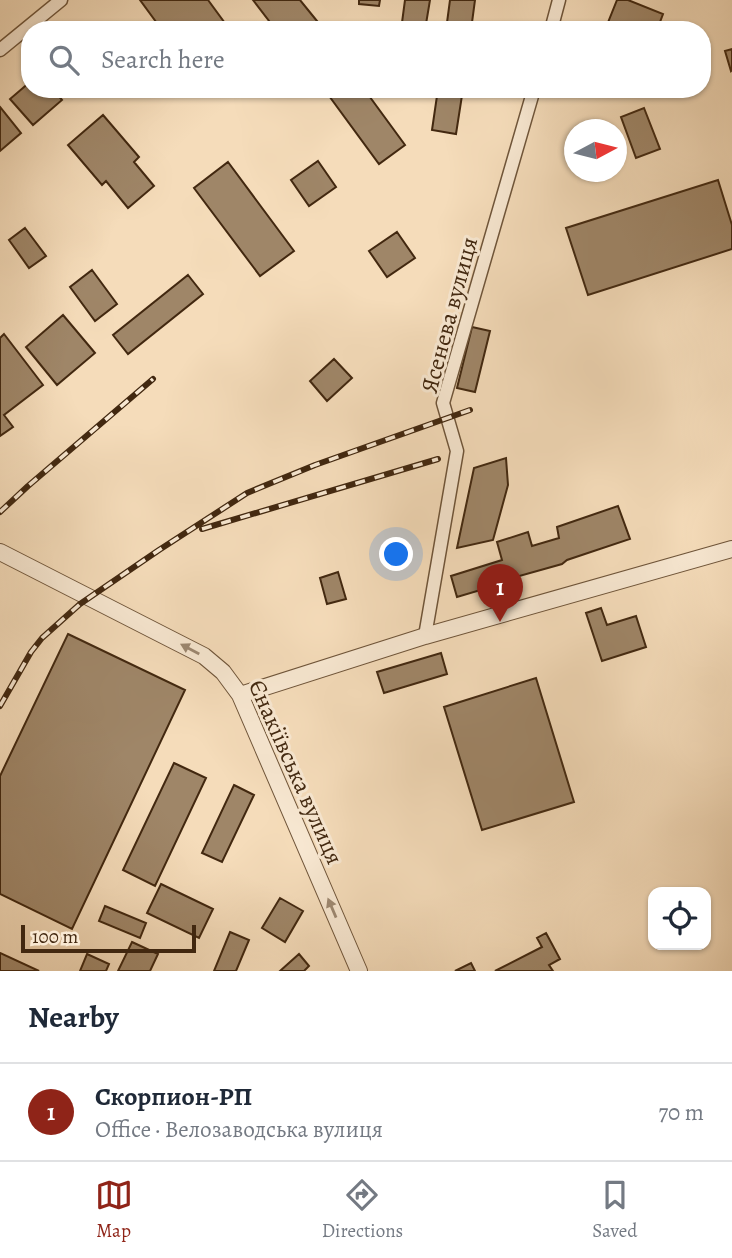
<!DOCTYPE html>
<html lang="en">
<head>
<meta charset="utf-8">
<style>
	:root { --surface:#fff; --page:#f6f6f7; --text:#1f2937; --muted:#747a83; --line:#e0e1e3; --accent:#8f2418 }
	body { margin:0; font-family:Alegreya,serif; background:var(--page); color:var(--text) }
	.controls { position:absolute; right:21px; bottom:21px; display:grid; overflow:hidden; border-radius:14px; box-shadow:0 2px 5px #0004 }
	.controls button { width:63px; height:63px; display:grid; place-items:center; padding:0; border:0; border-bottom:2px solid var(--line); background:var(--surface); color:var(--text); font:35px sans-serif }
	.compass { position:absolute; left:564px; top:119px; width:63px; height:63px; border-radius:50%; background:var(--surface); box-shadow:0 2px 5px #0004; rotate:83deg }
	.scale { position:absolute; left:21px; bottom:18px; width:175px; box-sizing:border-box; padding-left:7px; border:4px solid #422810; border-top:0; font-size:19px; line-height:24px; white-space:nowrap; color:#422810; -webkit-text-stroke:5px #f8e8d2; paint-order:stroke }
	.you { position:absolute; left:397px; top:555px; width:24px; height:24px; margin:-18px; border:5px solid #fff; border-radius:50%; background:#1a73e8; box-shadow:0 0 0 10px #1a73e833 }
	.badge { display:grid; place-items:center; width:46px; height:46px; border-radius:50%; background:var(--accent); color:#fff; font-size:23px; font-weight:700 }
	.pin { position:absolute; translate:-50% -58px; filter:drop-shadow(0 2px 4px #0008) }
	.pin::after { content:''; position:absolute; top:37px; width:24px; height:21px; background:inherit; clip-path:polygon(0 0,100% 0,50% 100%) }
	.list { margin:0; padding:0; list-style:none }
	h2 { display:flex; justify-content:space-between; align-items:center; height:91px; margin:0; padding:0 28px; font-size:30px }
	h2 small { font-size:23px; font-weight:400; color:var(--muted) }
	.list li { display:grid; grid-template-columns:46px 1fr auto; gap:21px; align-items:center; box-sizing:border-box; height:98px; padding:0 28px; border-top:2px solid var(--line) }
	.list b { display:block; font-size:26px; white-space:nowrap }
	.list p { margin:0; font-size:23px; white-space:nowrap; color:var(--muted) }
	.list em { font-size:23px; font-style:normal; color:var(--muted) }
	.icon { flex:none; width:38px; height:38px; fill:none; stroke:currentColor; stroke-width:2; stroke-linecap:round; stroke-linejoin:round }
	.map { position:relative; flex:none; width:732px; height:971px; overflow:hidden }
	.search { position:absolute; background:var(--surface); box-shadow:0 2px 5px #0004; left:21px; right:21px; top:21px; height:77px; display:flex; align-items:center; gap:18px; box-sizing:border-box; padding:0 24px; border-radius:28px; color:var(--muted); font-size:26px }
	.sheet { height:189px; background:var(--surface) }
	nav { display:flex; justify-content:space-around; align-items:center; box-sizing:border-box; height:98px; border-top:2px solid var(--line); background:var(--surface); font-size:19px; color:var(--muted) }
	nav a { display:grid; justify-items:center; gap:4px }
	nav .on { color:var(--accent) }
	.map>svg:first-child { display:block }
</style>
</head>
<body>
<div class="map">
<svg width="732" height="971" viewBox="0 0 732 971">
	<rect width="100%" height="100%" fill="#f5dcba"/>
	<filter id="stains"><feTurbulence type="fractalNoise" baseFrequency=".00286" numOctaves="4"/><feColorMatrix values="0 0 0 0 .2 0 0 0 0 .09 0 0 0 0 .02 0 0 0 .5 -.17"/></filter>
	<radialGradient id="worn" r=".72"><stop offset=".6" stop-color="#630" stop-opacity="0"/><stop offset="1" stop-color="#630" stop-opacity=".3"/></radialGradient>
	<!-- building -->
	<path fill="#9f8668" stroke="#422810" stroke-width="2" d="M 140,0 L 208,0 L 230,30 L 162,30 Z
		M 253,0 L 300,0 L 317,21 L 307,30 L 276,30 Z
		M 359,0 L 380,0 L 379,6 L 359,4 Z
		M 405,0 L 430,0 L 425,30 L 401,30 Z
		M 450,0 L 475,0 L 471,30 L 446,30 Z
		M 617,0 L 628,0 L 663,14 L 657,30 L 605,30 Z
		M 732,49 L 732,70 L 731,71 L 725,51 Z
		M 30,82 L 30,89 L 53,89 L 62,100 L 33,125 L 10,99 Z
		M 324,89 L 364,89 L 405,145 L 379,164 Z
		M 438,89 L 463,89 L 456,134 L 432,130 Z
		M 0,107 L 21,133 L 0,151 Z
		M 644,108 L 660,149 L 636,158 L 621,117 Z
		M 103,115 L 139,157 L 134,162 L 154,186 L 128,208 L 106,181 L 102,185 L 68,145 Z
		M 318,161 L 336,187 L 309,206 L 291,180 Z
		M 228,162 L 294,251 L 260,276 L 194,188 Z
		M 718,180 L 732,225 L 732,249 L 588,295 L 566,228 Z
		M 25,228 L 46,256 L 29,268 L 9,240 Z
		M 397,232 L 415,258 L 387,277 L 369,251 Z
		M 92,270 L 117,304 L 95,321 L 70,287 Z
		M 188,275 L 203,294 L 128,354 L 113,335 Z
		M 63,315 L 95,353 L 57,385 L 26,347 Z
		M 472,327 L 490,331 L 475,392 L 457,388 Z
		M 4,334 L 43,385 L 4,415 L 13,427 L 0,436 L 0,338 Z
		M 334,359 L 352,378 L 327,401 L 310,381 Z
		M 506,458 L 508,485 L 493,540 L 457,548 L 474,468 Z
		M 618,506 L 630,539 L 567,560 L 562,564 L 512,578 L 511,581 L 457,597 L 451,576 L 502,560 L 497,542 L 528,532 L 532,546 L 559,538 L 557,527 Z
		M 338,572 L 346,599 L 327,604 L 320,578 Z
		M 601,608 L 607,625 L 636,616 L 646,647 L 602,661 L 586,613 Z
		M 68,634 L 185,690 L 72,929 L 0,894 L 0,776 Z
		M 441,653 L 447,674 L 384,693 L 377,672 Z
		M 536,678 L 574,802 L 482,830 L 444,707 Z
		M 174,763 L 206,778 L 155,886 L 123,870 Z
		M 234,785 L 254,795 L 222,862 L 202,853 Z
		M 161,884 L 213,909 L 199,938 L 147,913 Z
		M 280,898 L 303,911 L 285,942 L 262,928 Z
		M 105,906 L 146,923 L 140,938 L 99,921 Z
		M 230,932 L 249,940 L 236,971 L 214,971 Z
		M 546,933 L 560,959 L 549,965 L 553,971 L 495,971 L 542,947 L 537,938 Z
		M 132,942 L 158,954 L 150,971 L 118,971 Z
		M 0,953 L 39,971 L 0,971 Z
		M 87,954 L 109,964 L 106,971 L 80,971 Z
		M 299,954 L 309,966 L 304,971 L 280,971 Z
		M 471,963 L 475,971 L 455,971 Z"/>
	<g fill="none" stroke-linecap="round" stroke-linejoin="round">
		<defs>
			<path id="minor" d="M 551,30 L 559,0
				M 0,50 L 61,0
				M 425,636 L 457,451 L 443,403 L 534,89"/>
			<path id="tertiary" d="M 0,552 L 204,656 L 223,672 L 240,695 L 359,971
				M 240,695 L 425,636 L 732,549"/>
		</defs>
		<!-- minor casing -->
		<use href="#minor" stroke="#6f553a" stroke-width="15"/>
		<!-- tertiary casing -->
		<use href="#tertiary" stroke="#6f553a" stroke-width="18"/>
		<!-- minor -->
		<use href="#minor" stroke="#f8e8d2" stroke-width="12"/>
		<!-- tertiary -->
		<use href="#tertiary" stroke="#f8e8d2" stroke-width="16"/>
		<defs>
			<path id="rail" d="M 0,512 L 28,486 L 153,379
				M 202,529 L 438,459
				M 0,706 L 31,652 L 42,638 L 80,604 L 159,550 L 247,493 L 315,465 L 470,410"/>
		</defs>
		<!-- rail casing -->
		<use href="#rail" stroke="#422810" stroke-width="6"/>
		<!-- rail -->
		<use href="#rail" stroke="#f8e8d2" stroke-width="3.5" stroke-dasharray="10" stroke-linecap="butt"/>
	</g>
	<!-- one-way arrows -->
	<defs><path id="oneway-solid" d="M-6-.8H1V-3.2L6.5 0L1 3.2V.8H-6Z" transform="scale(1.75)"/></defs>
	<g fill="#9d8871">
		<use href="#oneway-solid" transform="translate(190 649) rotate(-152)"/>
		<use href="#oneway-solid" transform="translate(332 908) rotate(-113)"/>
	</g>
	<g text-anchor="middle" stroke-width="6" stroke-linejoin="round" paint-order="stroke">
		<!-- street labels -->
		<g font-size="24" fill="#422810" stroke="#f8e8d2">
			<text transform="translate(449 315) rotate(-75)" y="8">Ясенева вулиця</text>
			<text transform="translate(296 772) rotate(66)" y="8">Єнакіївська вулиця</text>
		</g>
	</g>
	<rect width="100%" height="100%" filter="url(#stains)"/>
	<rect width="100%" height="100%" fill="url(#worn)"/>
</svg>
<div class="controls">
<button><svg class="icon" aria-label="locate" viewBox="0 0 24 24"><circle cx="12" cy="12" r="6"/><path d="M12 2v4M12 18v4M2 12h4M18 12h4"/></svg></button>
</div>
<svg class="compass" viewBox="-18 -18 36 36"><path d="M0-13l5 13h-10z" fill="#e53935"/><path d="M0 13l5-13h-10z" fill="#747a83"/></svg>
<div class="scale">100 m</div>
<div class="you"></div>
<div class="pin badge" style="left:500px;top:622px">1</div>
<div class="search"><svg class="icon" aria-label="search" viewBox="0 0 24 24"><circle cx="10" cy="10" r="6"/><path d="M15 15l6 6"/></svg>Search here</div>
</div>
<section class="sheet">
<h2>Nearby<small></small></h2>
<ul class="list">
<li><span class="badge">1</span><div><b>Скорпион-РП</b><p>Office · Велозаводська вулиця</p></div><em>70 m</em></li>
</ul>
</section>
<nav>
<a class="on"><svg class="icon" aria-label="map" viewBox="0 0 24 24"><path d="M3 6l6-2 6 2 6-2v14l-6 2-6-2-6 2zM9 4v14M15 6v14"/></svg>Map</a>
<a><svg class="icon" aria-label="directions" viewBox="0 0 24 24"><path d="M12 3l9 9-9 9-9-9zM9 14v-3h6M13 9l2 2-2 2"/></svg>Directions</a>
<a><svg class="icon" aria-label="saved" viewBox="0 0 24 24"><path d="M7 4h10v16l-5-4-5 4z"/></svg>Saved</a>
</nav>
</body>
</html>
